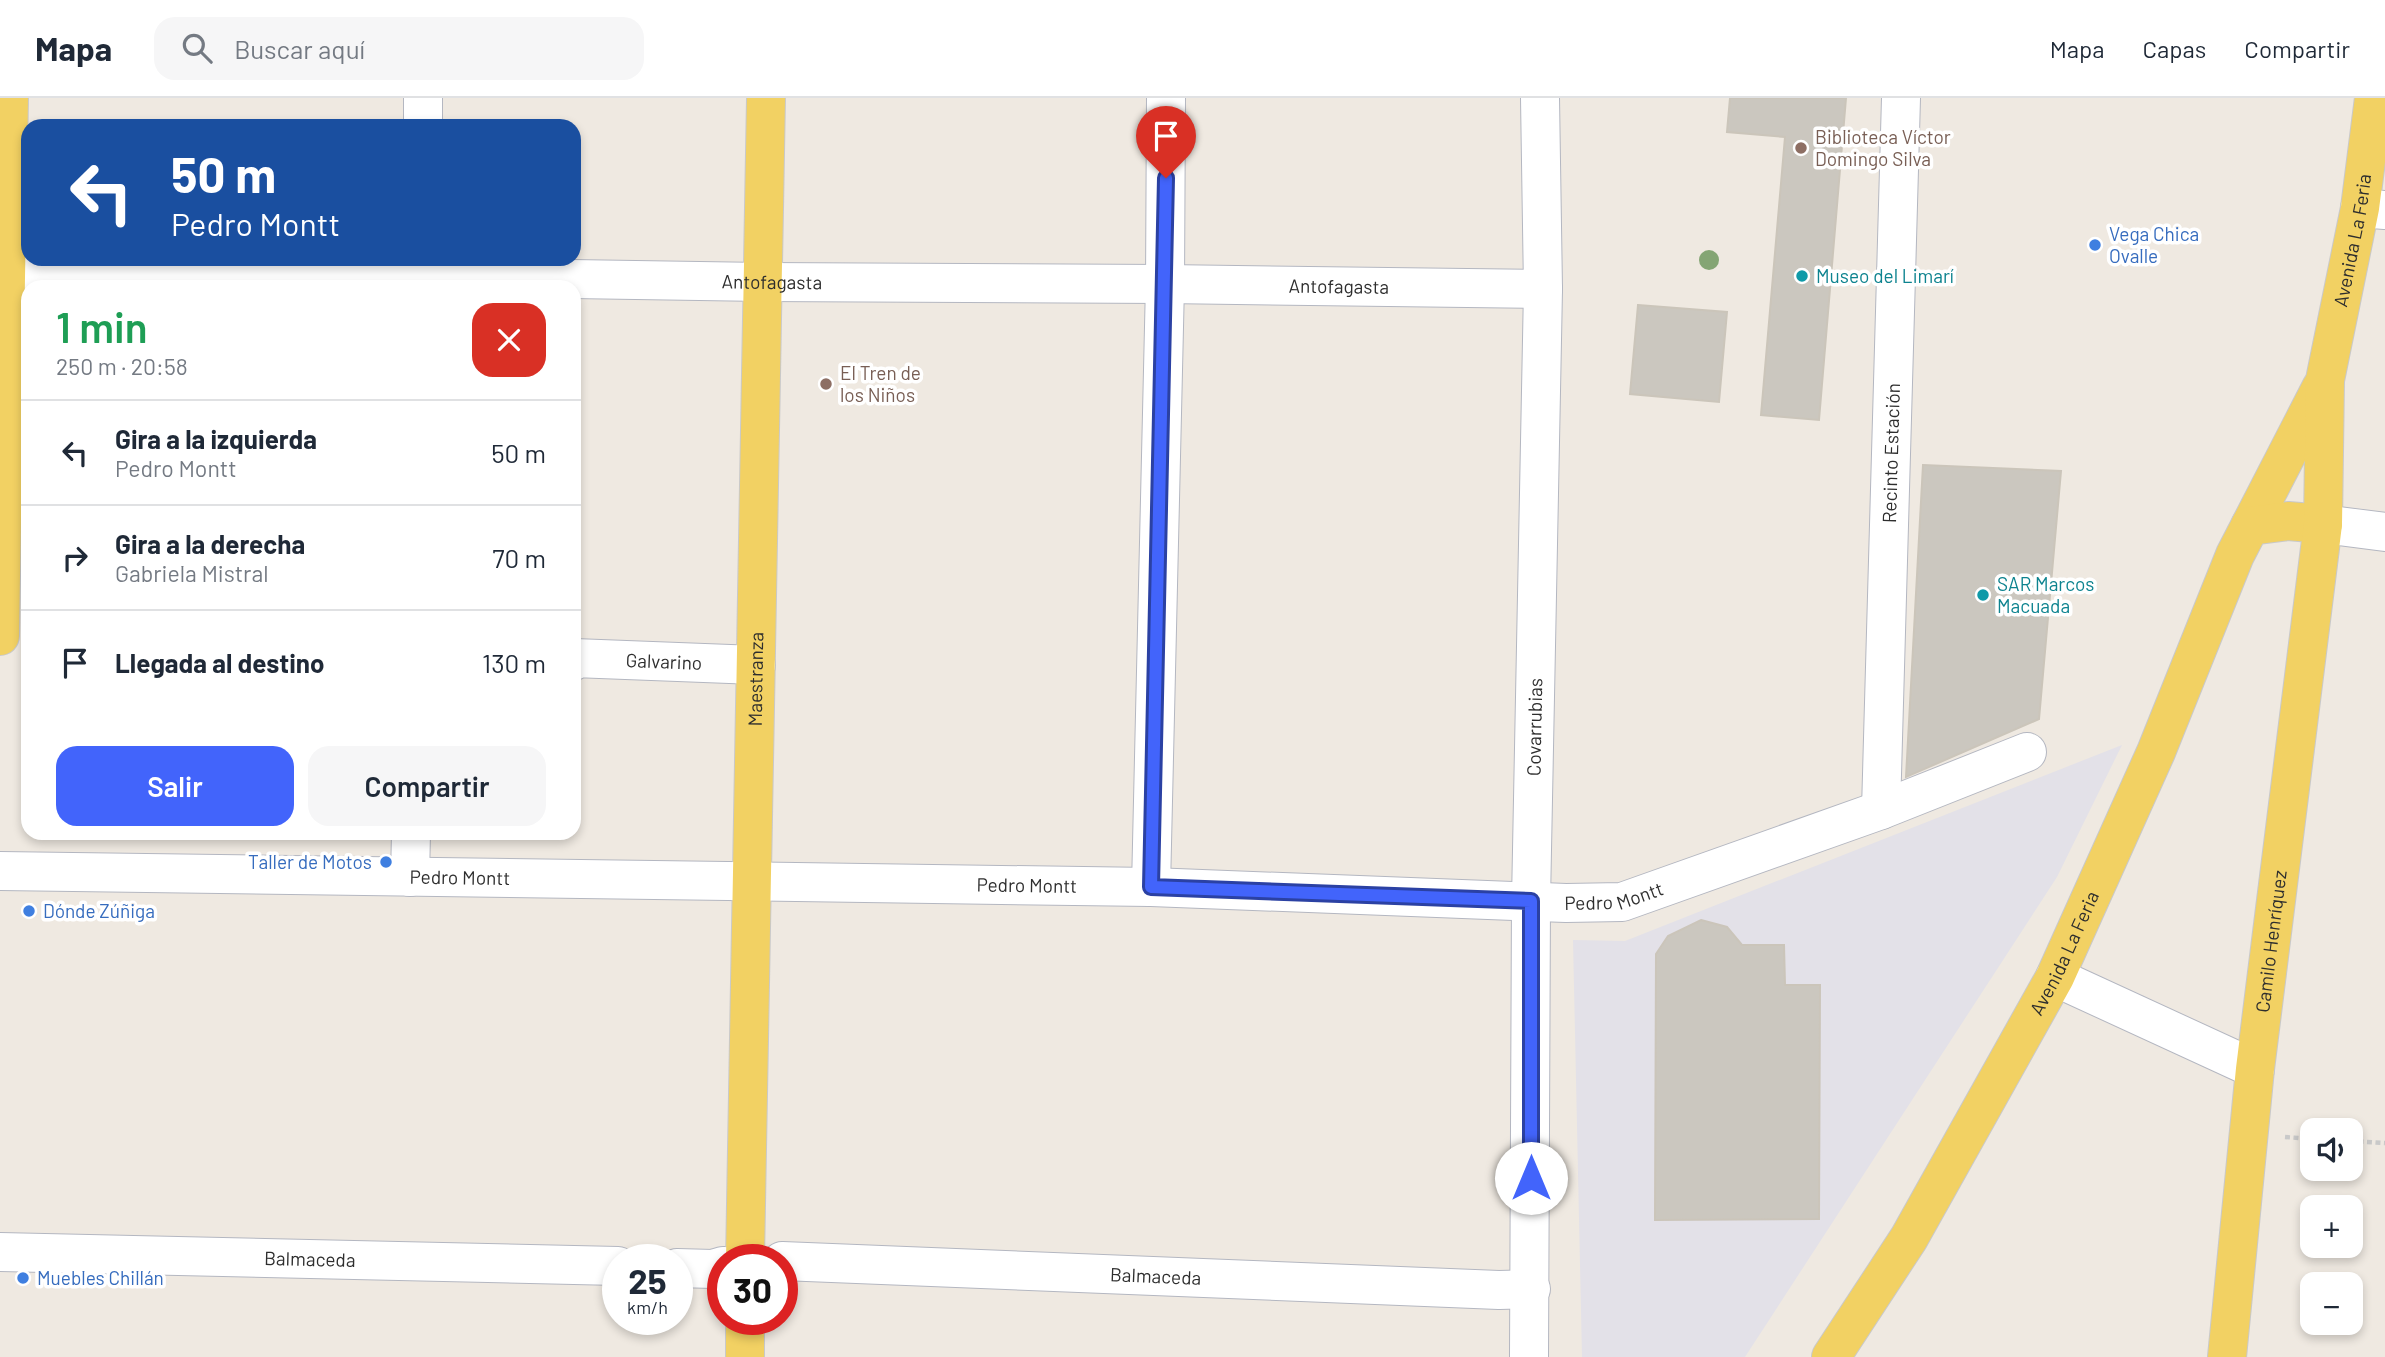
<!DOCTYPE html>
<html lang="es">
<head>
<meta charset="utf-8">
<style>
	:root { --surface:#fff; --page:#f6f6f7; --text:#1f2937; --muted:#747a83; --line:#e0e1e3; --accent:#4264fb }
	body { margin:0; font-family:Barlow,sans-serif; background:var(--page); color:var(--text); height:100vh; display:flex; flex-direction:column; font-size:26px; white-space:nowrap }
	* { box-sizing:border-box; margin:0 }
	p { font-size:23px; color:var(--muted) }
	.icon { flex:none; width:38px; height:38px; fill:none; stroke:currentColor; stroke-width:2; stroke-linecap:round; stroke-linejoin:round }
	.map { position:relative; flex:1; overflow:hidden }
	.panel { position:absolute; left:21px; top:182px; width:560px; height:560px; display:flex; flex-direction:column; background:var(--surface); border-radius:21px; box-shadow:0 4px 10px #0003 }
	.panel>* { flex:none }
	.banner { position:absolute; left:21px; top:21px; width:560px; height:147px; border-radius:21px; box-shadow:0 4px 10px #0003; background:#1a4fa0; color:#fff; overflow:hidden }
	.fabs { position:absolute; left:2300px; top:1020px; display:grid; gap:14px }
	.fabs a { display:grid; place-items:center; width:63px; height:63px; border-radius:14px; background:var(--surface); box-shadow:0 4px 10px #0003; font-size:35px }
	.speed { position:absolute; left:602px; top:1146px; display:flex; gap:14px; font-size:35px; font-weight:700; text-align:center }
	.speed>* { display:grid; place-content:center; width:91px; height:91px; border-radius:50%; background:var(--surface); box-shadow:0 4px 10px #0003; line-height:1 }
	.speed small { font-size:18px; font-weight:400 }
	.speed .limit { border:10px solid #d22; background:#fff; color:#111 }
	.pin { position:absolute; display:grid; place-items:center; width:60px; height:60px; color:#fff; margin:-72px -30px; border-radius:50% 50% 50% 0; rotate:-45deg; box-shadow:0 0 7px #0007 }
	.pin .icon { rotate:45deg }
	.me { position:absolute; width:77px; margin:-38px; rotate:0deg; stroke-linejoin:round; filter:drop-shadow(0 0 5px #0008) }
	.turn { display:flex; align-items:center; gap:24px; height:147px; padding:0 35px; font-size:32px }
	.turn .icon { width:91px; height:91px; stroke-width:2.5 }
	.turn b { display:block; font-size:49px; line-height:60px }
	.round { display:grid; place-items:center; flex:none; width:74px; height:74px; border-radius:21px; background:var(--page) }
	.headline { display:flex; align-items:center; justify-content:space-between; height:119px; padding:0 35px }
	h1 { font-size:42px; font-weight:600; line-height:52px; color:#1e9e55 }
	.action { display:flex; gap:14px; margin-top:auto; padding:14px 35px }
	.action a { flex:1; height:80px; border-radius:21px; background:var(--accent); color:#fff; font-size:28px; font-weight:600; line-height:80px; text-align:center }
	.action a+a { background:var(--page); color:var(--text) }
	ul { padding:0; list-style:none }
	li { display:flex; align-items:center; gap:21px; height:105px; padding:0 35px; border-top:2px solid var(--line) }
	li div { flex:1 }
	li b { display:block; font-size:26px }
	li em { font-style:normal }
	header { display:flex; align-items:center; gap:42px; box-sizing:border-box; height:98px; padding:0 35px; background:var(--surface); border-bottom:2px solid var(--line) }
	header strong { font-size:33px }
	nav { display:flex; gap:38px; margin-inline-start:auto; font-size:24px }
	.search { width:490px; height:63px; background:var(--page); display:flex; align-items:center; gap:18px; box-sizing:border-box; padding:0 24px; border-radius:21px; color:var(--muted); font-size:26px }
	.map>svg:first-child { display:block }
</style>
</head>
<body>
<header>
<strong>Mapa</strong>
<div class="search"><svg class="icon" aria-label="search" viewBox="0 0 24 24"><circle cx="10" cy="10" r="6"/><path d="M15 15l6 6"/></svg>Buscar aquí</div>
<nav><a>Mapa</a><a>Capas</a><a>Compartir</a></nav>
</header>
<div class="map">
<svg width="2385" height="1259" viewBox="0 0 2385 1259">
	<rect width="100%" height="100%" fill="#efe9e1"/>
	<!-- industrial -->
	<polygon fill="#e3e1e8" points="2122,647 2057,779 1745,1259 1582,1259 1573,842 1625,843"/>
	<!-- building -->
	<g fill="#cbc7bf" stroke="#cbc5ba" stroke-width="2">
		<polygon points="1730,0 1846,0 1819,322 1761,317 1785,39 1727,34"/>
		<polygon points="1638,207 1727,214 1719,304 1630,296"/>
		<polygon points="1923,367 2061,373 2039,621 1906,679"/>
		<polygon points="1701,822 1727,829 1742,847 1784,847 1785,887 1820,887 1819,1121 1655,1122 1656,856 1668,838"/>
	</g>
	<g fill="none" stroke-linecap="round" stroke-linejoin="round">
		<!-- minor casing -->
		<g stroke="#b4b7c1" stroke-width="40">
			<g id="minor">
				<polyline points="423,28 423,0"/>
				<polyline points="2360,110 2385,112"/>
				<path id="s1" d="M0 172 763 184 1165 186 1543 191"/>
				<polyline points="2323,426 2385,434"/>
				<path id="s2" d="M574 563V560L756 567"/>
				<path id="s3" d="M1881 712 1901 0"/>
				<path id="s4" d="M0 773 1151 789 1566 805 1622 804 1881 712 2027 654"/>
				<polyline points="410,779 411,735"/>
				<polyline points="1151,789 1165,186 1166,0"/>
				<polyline points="2055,879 2255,971"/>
				<path id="s5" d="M0 1154 618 1168"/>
				<path id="s6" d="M782 1163 1499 1192 1531 1191"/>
				<polyline points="677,1170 713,1171 723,1168"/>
				<path id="s7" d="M1529 1259 1531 803 1543 191 1540 0"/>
			</g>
		</g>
		<!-- major casing -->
		<g stroke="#c9c9c9" stroke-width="40">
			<g id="major">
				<polyline points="2250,428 2321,290"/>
				<polyline points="0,538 9,0"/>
				<path id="s8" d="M745 1162 766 0"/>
				<polyline points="745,1259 745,1222"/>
				<path id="s9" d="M1831 1259 1909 1140 2055 879 2156 654 2235 457 2250 428 2288 423 2323 426"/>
				<path id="s10" d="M2227 1259 2255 971 2323 426 2325 282 2360 110 2374 0"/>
			</g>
		</g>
		<!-- path -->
		<g stroke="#c9c9c9" stroke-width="4.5" stroke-dasharray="5 3.5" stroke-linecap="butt">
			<polyline points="2285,1039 2312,1041"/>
			<polyline points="2350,1043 2385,1045"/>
		</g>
		<!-- minor -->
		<use href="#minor" stroke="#fff" stroke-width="38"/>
		<!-- major -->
		<use href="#major" stroke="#f2d163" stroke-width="38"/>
	</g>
	<!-- trees -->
	<circle fill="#84a574" cx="1709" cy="162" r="10"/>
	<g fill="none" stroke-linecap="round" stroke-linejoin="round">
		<!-- route casing -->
		<g stroke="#2b41a3" stroke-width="18">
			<polyline id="route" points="1166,80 1151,789 1531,803 1531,1080"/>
		</g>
		<!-- route -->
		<use href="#route" stroke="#4264fb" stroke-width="12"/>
	</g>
	<!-- markers -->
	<g fill="#8d6e63" stroke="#fff" stroke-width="2.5">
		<circle cx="1801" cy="50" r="7"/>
		<circle cx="826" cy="286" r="7"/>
	</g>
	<g fill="#3f7fe0" stroke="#fff" stroke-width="2.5">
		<circle cx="2095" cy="147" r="7"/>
		<circle cx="386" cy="764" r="7"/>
		<circle cx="29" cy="813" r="7"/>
		<circle cx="23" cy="1180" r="7"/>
	</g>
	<g fill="#0f9aa8" stroke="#fff" stroke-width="2.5">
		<circle cx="1802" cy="178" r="7"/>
		<circle cx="1983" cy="497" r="7"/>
	</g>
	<g text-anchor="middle" stroke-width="7" stroke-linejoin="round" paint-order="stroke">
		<!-- education labels -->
		<g font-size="19" fill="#785e54" stroke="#fff" text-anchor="start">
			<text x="1815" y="46">Biblioteca Víctor<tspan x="1815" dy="22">Domingo Silva</tspan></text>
			<text x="840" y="282">El Tren de<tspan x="840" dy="22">los Niños</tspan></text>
		</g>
		<!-- shop labels -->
		<g font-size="19" fill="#366cbe" stroke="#fff" text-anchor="start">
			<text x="2109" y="143">Vega Chica<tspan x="2109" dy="22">Ovalle</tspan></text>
			<text x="372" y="771" text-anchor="end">Taller de Motos</text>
			<text x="43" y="820">Dónde Zúñiga</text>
			<text x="37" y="1187">Muebles Chillán</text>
		</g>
		<!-- street labels -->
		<g font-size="19" fill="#2e2e2e" stroke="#fff">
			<text dy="7" stroke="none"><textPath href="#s10" startOffset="1125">Avenida La Feria</textPath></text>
			<text dy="7" stroke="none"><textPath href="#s1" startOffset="772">Antofagasta</textPath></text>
			<text dy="7" stroke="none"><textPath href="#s1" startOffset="1339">Antofagasta</textPath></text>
			<text dy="7" stroke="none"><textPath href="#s3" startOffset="357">Recinto Estación</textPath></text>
			<text dy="7" stroke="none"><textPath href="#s2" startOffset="93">Galvarino</textPath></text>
			<text dy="7" stroke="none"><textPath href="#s8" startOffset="581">Maestranza</textPath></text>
			<text dy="7" stroke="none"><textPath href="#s7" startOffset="630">Covarrubias</textPath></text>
			<text dy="7" stroke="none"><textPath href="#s4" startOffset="460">Pedro Montt</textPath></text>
			<text dy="7" stroke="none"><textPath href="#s4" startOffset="1027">Pedro Montt</textPath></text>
			<text dy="7" stroke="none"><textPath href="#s4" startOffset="1615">Pedro Montt</textPath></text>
			<text dy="7" stroke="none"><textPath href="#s10" startOffset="418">Camilo Henríquez</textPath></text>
			<text dy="7" stroke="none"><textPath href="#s9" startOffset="467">Avenida La Feria</textPath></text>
			<text dy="7" stroke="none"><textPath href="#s5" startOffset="310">Balmaceda</textPath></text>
			<text dy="7" stroke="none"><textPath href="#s6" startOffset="374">Balmaceda</textPath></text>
		</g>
		<!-- culture labels -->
		<g font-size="19" fill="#0d838f" stroke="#fff" text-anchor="start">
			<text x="1816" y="185">Museo del Limarí</text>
			<text x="1997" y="493">SAR Marcos<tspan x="1997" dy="22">Macuada</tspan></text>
		</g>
	</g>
</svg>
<div class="fabs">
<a><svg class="icon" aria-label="sound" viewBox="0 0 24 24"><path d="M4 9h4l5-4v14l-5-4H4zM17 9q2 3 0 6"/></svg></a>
<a>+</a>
<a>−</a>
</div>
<div class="speed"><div>25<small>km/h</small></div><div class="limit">30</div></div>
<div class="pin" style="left:1166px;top:80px;background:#d93025"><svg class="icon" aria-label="arrive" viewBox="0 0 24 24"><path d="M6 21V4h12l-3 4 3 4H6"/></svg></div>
<svg class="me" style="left:1531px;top:1080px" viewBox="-20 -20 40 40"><circle r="19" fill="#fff"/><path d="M0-13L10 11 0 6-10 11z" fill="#4264fb"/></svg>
<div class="banner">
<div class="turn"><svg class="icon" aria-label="left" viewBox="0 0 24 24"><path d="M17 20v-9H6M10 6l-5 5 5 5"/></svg><div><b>50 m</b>Pedro Montt</div></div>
</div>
<section class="panel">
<div class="headline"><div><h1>1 min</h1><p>250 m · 20:58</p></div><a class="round" style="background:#d93025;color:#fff"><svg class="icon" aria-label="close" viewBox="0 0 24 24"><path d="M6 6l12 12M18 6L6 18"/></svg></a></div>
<ul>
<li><svg class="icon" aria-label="left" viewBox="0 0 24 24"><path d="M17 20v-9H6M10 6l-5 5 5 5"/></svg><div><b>Gira a la izquierda</b><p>Pedro Montt</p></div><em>50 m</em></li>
<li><svg class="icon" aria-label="right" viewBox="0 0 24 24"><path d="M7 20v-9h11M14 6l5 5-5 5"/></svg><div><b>Gira a la derecha</b><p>Gabriela Mistral</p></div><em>70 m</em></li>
<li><svg class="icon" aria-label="arrive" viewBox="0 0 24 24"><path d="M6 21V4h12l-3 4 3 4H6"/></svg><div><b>Llegada al destino</b></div><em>130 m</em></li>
</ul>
<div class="action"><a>Salir</a><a>Compartir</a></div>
</section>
</div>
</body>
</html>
